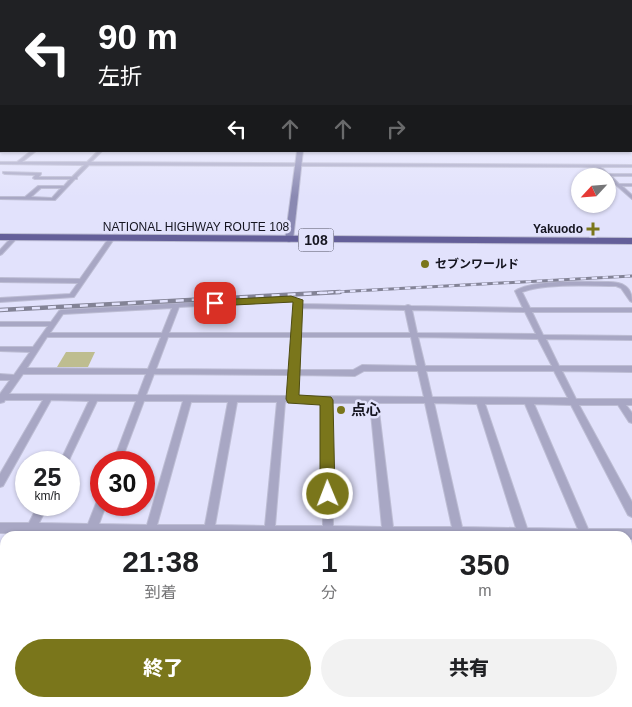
<!DOCTYPE html>
<html lang="ja">
<head>
<meta charset="utf-8">
<style>
	:root { --surface:#fff; --page:#f2f2f2; --text:#202124; --muted:#757577; --accent:#7a761b }
	body { margin:0; font-family:Arial,"Noto Sans JP",sans-serif; background:var(--page); color:var(--text); height:100vh; display:flex; flex-direction:column; font-size:19px; white-space:nowrap }
	* { box-sizing:border-box; margin:0 }
	p { font-size:16px; color:var(--muted) }
	.icon { flex:none; width:28px; height:28px; fill:none; stroke:currentColor; stroke-width:2; stroke-linecap:round; stroke-linejoin:round }
	.map { position:relative; flex:1; overflow:hidden }
	.sheet { position:absolute; left:0px; top:531px; width:632px; height:176px; display:flex; flex-direction:column; background:var(--surface); border-radius:15px 15px 0 0; box-shadow:0 1px 4px #0004 }
	.sheet>* { flex:none }
	.top-card { position:absolute; left:0px; top:0px; width:632px; height:152px; box-shadow:0 1px 4px #0004; background:#202124; color:#fff; overflow:hidden }
	.needle { width:32px; rotate:244deg }
	.buttons { position:absolute; left:571px; top:168px; display:grid; gap:10px }
	.buttons a { display:grid; place-items:center; width:45px; height:45px; border-radius:50%; background:var(--surface); box-shadow:0 1px 4px #0004; font-size:25px }
	.speed { position:absolute; left:15px; top:451px; display:flex; gap:10px; font-size:25px; font-weight:700; text-align:center }
	.speed>* { display:grid; place-content:center; width:65px; height:65px; border-radius:50%; background:var(--surface); box-shadow:0 1px 4px #0004; line-height:1 }
	.speed small { font-size:12px; font-weight:400 }
	.speed .limit { border:8px solid #d22; background:#fff; color:#111 }
	.pin { position:absolute; display:grid; place-items:center; width:42px; height:42px; color:#fff; margin:-21px; border-radius:10px; box-shadow:0 2px 8px #0006 }
	.me { position:absolute; width:55px; margin:-28px; rotate:359deg; stroke-linejoin:round; filter:drop-shadow(0 0 4px #0008) }
	.turn { display:flex; align-items:center; gap:18px; height:105px; padding:0 15px; font-size:22px }
	.turn .icon { width:65px; height:65px; stroke-width:2.5 }
	.turn b { display:block; font-size:35px; line-height:42px }
	.lanes { display:flex; align-items:center; height:48px; padding:0 15px; background:#0003; justify-content:center; gap:25px; direction:ltr }
	.lanes .off { opacity:.35 }
	.eta { display:flex; justify-content:space-evenly; align-items:center; height:85px; text-align:center }
	.eta b { font-size:30px; font-weight:800; line-height:35px }
	.primary-button { display:flex; gap:10px; margin-top:auto; padding:10px 15px }
	.primary-button a { flex:1; height:58px; border-radius:30px; background:var(--accent); color:#fff; font-size:20px; font-weight:800; line-height:58px; text-align:center }
	.primary-button a+a { background:var(--page); color:var(--text) }
	.map>svg:first-child { display:block }
</style>
</head>
<body>
<div class="map">
<svg width="632" height="707" viewBox="0 0 632 707">
	<rect width="100%" height="100%" fill="#e2e2fc"/>
	<!-- green -->
	<polygon fill="#bebd90" points="66,352 95,352 88,367 57,367"/>
	<g fill="none" stroke-linecap="round" stroke-linejoin="round">
		<!-- street casing -->
		<g stroke="#bdbdd4" stroke-width="2">
			<g id="street">
				<rect x="0" y="115" width="1" height="3"/>
				<rect x="0" y="127" width="1" height="2"/>
				<rect x="631" y="138" width="1" height="3"/>
				<polygon points="0,150 1,151 3,151 0,152"/>
				<path d="M31 151H36L22 162H87L98 151H102L91 162 632 165V167H601L608 174H632V176H611L619 184H632V186H622L632 195V199L608 178V176H606L596 167 89 165 77 177V179H75L55 200 0 199V197H25L38 186H64L70 179H35L33 178 35 175 5 174 3 173V172L41 173V174L39 177H72L84 165 0 164V162H17ZM41 188H61L52 198 31 197Z"/>
				<polygon points="15,235 17,236 17,238 2,254 0,255 0,250 13,236"/>
				<polygon points="111,237 114,239 74,297 0,302 0,298 70,294 78,283 0,282 0,278 80,279 109,238"/>
				<path d="M608 282C622 282 632 286 632 302L630 301 621 288 616 286C589 286 546 283 522 292L530 308H632V312H532L543 335 632 336V340L546 339 559 366H632V372L562 371 576 399H632V405H626L632 413V423L629 422 618 405H579L632 502V517L628 515 571 405 534 404 588 529H632V539H628V536H264L214 535 213 536H203V535L155 534 154 536H144V534H95L94 536H84L85 534 35 533 33 536H23L24 533H0V523H29L38 505H48L39 523 88 524 97 501 101 500V505H106L99 524 147 525 183 401H144L121 462H113L136 401H97L68 462H60L89 401 51 400 3 486 0 487V474L43 400H5L4 402 0 403V394L10 380H0V374L14 375 30 352 0 351V347H33L48 326H0V322H51L59 311 61 310 291 297 300 300 301 304 405 306 408 305 411 306 523 308 515 291C532 279 586 282 608 282ZM291 301 295 302 293 333H169L179 307ZM172 308 162 333H50L63 314ZM301 308 405 310 410 333H300ZM412 310 525 312 536 334 417 333ZM47 337H161L148 369 27 368ZM168 337H293L291 370 156 369ZM300 337H411L417 366 362 365 353 370H298ZM418 337 538 339 552 366H425ZM364 371H418L424 397 297 396 298 375 355 376ZM426 371H554L568 398 432 397ZM23 374H146L138 395 9 394ZM154 374 290 375 289 396 146 395ZM191 402H228L205 525H157ZM237 402H277L265 526 215 525ZM285 402 322 403 323 526H275ZM330 403H370L382 527 333 526ZM378 403H425L452 527H393ZM434 403 477 404 516 528 462 527ZM485 404H525L578 529 527 528Z"/>
				<polygon points="5,579 5,598 4,600 0,602 0,583 1,581"/>
				<polygon points="628,626 632,627 632,649 628,647"/>
				<polygon points="18,702 32,702 31,707 17,707"/>
				<polygon points="95,702 109,702 107,707 93,707"/>
				<polygon points="170,702 184,702 183,707 169,707"/>
				<rect x="246" y="702" width="14" height="5"/>
				<rect x="323" y="702" width="14" height="5"/>
				<rect x="403" y="702" width="14" height="5"/>
				<polygon points="489,702 503,702 504,707 490,707"/>
				<polygon points="571,702 585,702 586,707 572,707"/>
			</g>
		</g>
		<!-- secondary casing -->
		<g stroke="#bdbdd4" stroke-width="2">
			<g id="secondary">
				<rect x="0" y="109" width="1" height="2"/>
				<polygon points="297,151 303,151 293,240 289,242 285,240"/>
			</g>
		</g>
		<!-- highway casing -->
		<g stroke="#bdbdd4" stroke-width="2">
			<g id="highway">
				<rect x="0" y="98" width="1" height="4"/>
				<polygon points="0,234 632,238 632,244 0,240"/>
			</g>
		</g>
		<!-- street -->
		<use href="#street" fill="#a8a7c4" fill-rule="evenodd"/>
		<!-- secondary -->
		<use href="#secondary" fill="#8a89b2" fill-rule="evenodd"/>
		<!-- highway -->
		<use href="#highway" fill="#645f99" fill-rule="evenodd"/>
		<!-- rail-far1 casing -->
		<g stroke="#838396" stroke-width="3">
			<polyline id="rail-far1" points="317,293 632,276"/>
		</g>
		<!-- rail casing -->
		<g stroke="#838396" stroke-width="4.5">
			<polyline id="rail" points="0,310 340,292"/>
		</g>
		<!-- rail-far1 -->
		<use href="#rail-far1" stroke="#e2e2fc" stroke-width="2" stroke-dasharray="5.5" stroke-linecap="butt"/>
		<!-- rail -->
		<use href="#rail" stroke="#e2e2fc" stroke-width="2.5" stroke-dasharray="8" stroke-linecap="butt"/>
	</g>
	<!-- sky -->
	<linearGradient id="sky" x2="0" y2="1"><stop stop-color="#a0c0c3"/><stop offset="0.5" stop-color="#f2f2fe"/><stop offset="1" stop-color="#f2f2fe" stop-opacity="0"/></linearGradient>
	<rect width="632" height="197" fill="url(#sky)"/>
	<!-- route -->
	<polygon fill="#7a761b" stroke="#4f4d12" points="291,296 303,300 299,395 331,397 333,400 335,494 333,499 328,501 322,499 320,494 320,405 288,403 286,399 293,302 215,306 210,303 215,300"/>
	<!-- markers -->
	<g fill="#7a761b" stroke="#e2e2fc" stroke-width="2">
		<path d="M590.5 221.5h5v5h5v5h-5v5h-5v-5h-5v-5h5z"/>
		<circle cx="425" cy="264" r="5"/>
		<circle cx="341" cy="410" r="5"/>
	</g>
	<g text-anchor="middle" stroke-width="5" stroke-linejoin="round" paint-order="stroke">
		<!-- far-street labels -->
		<g font-size="12" fill="#151520" stroke="#e2e2fc">
			<text x="196" y="231">NATIONAL HIGHWAY ROUTE 108</text>
		</g>
		<!-- far-poi labels -->
		<g font-size="12" font-weight="bold" fill="#151520" stroke="#e2e2fc" text-anchor="end">
			<text x="583" y="233">Yakuodo</text>
			<text x="435" y="268" text-anchor="start">セブンワールド</text>
		</g>
		<!-- shield labels -->
		<rect fill="#e2e2fc" stroke="#525262" stroke-width="1" x="298.5" y="228.5" width="35" height="23" rx="4"/>
		<g font-size="14" font-weight="bold" fill="#151520">
			<text x="316" y="245">108</text>
		</g>
		<!-- poi labels -->
		<g font-size="15" font-weight="bold" fill="#151520" stroke="#e2e2fc" text-anchor="start">
			<text x="351" y="415">点心</text>
		</g>
	</g>
</svg>
<div class="buttons">
<a><svg class="needle" viewBox="-14 -14 28 28"><path d="M0-13l5 13h-10z" fill="#e53935"/><path d="M0 13l5-13h-10z" fill="#757577"/></svg></a>
</div>
<div class="speed"><div>25<small>km/h</small></div><div class="limit">30</div></div>
<div class="pin" style="left:215px;top:303px;background:#d93025"><svg class="icon" aria-label="arrive" viewBox="0 0 24 24"><path d="M6 21V4h12l-3 4 3 4H6"/></svg></div>
<svg class="me" style="left:328px;top:494px" viewBox="-20 -20 40 40"><circle r="17" fill="#7a761b" stroke="#fff" stroke-width="3"/><path d="M0-11L8 9 0 5-8 9z" fill="#fff"/></svg>
<div class="top-card">
<div class="turn"><svg class="icon" aria-label="left" viewBox="0 0 24 24"><path d="M17 20v-9H6M10 6l-5 5 5 5"/></svg><div><b>90 m</b>左折</div></div>
<div class="lanes"><svg class="icon" aria-label="left" viewBox="0 0 24 24"><path d="M17 20v-9H6M10 6l-5 5 5 5"/></svg><svg class="icon off" aria-label="ahead" viewBox="0 0 24 24"><path d="M12 20V5M6 11l6-6 6 6"/></svg><svg class="icon off" aria-label="ahead" viewBox="0 0 24 24"><path d="M12 20V5M6 11l6-6 6 6"/></svg><svg class="icon off" aria-label="right" viewBox="0 0 24 24"><path d="M7 20v-9h11M14 6l5 5-5 5"/></svg></div>
</div>
<section class="sheet">
<div class="eta">
<div><b>21:38</b><p>到着</p></div>
<div><b>1</b><p>分</p></div>
<div><b>350</b><p>m</p></div>
</div>
<div class="primary-button"><a>終了</a><a>共有</a></div>
</section>
</div>
</body>
</html>
